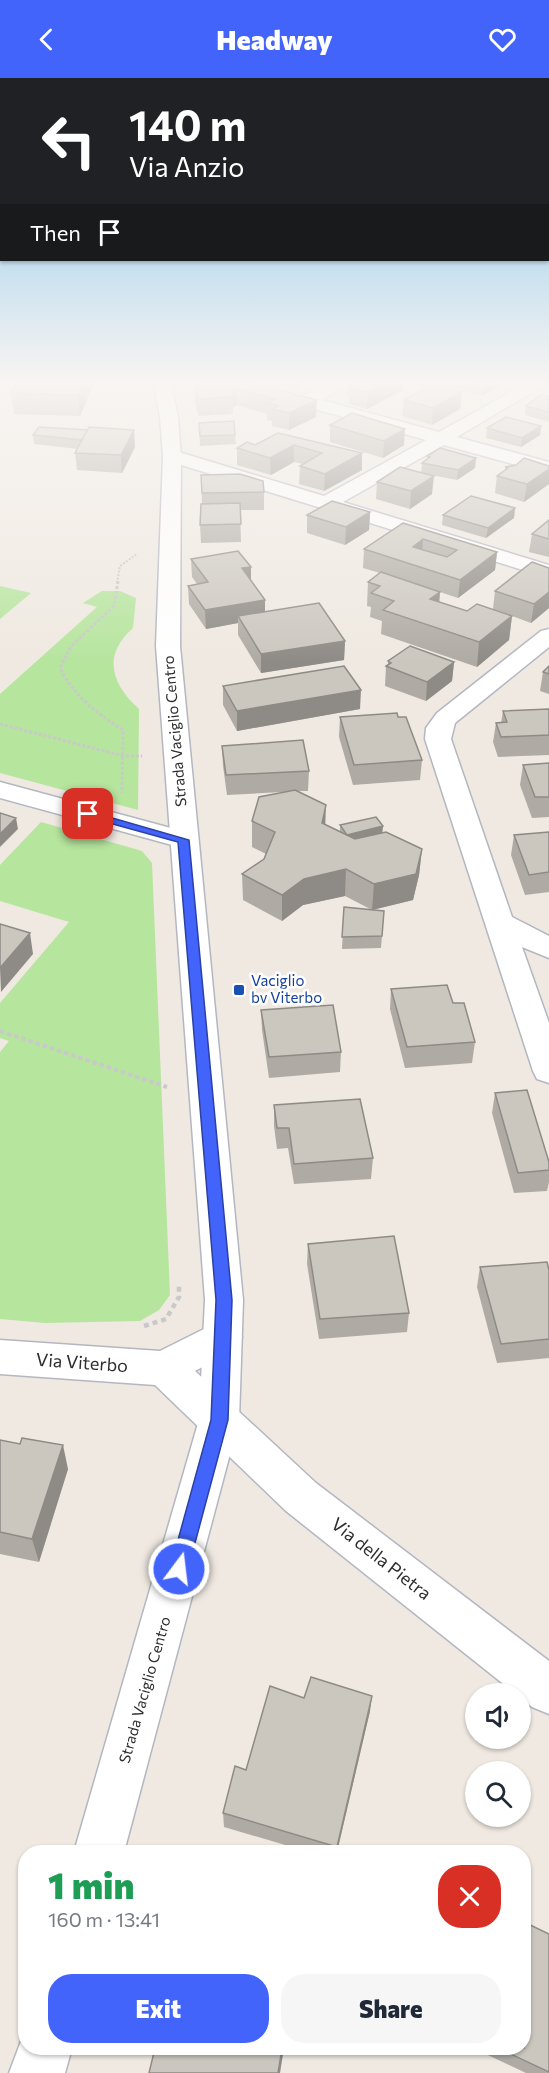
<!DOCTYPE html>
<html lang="en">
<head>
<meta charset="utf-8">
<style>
	:root { --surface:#fff; --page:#f6f6f7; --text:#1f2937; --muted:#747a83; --accent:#4264fb }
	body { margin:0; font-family:Commissioner,sans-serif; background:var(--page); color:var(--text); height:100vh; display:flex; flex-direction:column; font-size:22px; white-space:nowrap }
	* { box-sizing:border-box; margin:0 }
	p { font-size:20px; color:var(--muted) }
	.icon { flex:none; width:33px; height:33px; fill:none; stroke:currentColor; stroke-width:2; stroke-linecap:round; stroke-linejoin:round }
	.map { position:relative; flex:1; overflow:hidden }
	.side { position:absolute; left:18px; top:1767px; width:513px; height:210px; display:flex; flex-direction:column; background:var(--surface); border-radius:24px; box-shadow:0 2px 4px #0004 }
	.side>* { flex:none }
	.hud { position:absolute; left:0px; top:0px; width:549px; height:183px; box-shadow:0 2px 4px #0004; background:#202124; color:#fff; overflow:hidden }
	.buttons { position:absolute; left:465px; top:1605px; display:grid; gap:12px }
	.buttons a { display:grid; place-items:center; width:66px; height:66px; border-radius:50%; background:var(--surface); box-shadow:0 2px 4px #0004; font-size:30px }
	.pin { position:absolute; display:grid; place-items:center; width:51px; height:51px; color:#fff; margin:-26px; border-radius:12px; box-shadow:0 3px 9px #0006 }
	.me { position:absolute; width:66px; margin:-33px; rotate:15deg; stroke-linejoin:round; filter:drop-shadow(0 0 4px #0008) }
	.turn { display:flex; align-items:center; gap:21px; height:126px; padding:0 30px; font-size:27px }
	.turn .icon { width:78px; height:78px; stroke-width:2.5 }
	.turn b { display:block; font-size:42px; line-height:51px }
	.then { display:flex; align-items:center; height:57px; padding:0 30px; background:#0003; gap:12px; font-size:22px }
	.round { display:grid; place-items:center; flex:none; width:63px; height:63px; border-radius:24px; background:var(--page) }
	.head { display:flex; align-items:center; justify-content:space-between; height:102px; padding:0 30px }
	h1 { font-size:36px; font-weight:800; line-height:45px; color:#1e9e55 }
	.primary-button { display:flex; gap:12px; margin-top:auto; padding:12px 30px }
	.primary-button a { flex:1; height:69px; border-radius:24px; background:var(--accent); color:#fff; font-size:24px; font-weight:800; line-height:69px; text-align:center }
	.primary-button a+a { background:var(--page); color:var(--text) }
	header { display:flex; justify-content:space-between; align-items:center; height:78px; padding:0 30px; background:var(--accent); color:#fff; font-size:27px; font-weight:800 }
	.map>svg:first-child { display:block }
</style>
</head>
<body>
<header><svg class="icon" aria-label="back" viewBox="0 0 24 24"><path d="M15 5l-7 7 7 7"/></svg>Headway<svg class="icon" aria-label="heart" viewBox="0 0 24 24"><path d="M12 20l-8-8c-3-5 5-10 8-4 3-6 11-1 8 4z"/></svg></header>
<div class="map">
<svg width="549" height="1995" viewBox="0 0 549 1995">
	<rect width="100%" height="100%" fill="#efe9e1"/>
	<!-- green -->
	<g fill="#b6e59e">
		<polygon points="0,508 31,515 0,541"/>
		<path d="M102 513H120L136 520 133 550C102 577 111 606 139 631L138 732 0 695V616L97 529 83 525Z"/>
		<polygon points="41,744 142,773 152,785 170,1217 159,1232 140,1243 45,1245 0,1241 0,974 9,963 0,960 0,925 69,844 0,823 0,787"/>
	</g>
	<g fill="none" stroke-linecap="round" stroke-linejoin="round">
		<!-- minor casing -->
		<g stroke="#b4b7c1" stroke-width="3">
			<g id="minor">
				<polygon points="233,305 261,305 305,317 329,305 351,305 322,322 439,354 527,305 548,305 457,359 549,384 549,396 444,367 343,424 549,487 549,500 165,382 163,378 165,374 172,372 324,418 426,362 235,309"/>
				<polygon points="549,551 549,569 455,645 451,661 512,839 549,858 549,880 522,869 549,945 549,1005 537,1001 533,993 425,661 426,650 437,635 541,553"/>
				<polygon points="0,704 193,756 197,762 193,768 183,770 0,720"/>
				<polygon points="222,1242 236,1247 242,1259 236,1271 195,1293 316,1405 549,1583 549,1636 532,1629 520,1619 520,1616 516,1616 286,1433 155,1307 0,1296 0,1262 160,1273"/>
			</g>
		</g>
		<!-- tertiary casing -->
		<g stroke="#b4b7c1" stroke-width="3">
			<g id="tertiary">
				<polygon points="154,305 171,305 178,340 181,378 180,568 243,1222 239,1342 124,1774 74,1774 199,1342 205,1222 156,568 163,378 160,340"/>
				<polygon points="26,1950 26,1970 72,1970 65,1995 9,1995"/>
			</g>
		</g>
		<!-- path-far3 -->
		<polyline stroke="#c9c9c9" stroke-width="2" stroke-dasharray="2 1.5" stroke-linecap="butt" points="117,505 120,488 137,476"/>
		<!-- path-far2 -->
		<g stroke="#c9c9c9" stroke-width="3" stroke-dasharray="3 2" stroke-linecap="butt">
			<path d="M118 503 114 528 71 568 60 590C75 619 96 635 123 652L122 715"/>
			<polyline points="0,646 124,678 142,678"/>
		</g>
		<!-- path-far1 -->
		<polyline stroke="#c9c9c9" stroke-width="4" stroke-dasharray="4.5 3" stroke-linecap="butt" points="0,953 167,1009"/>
		<!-- path -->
		<polyline stroke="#c9c9c9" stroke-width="4.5" stroke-dasharray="5 4" stroke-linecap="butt" points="144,1248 166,1241 179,1219 179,1206"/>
		<!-- minor -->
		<use href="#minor" fill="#fff" fill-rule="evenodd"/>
		<!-- tertiary -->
		<use href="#tertiary" fill="#fff" fill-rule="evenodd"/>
	</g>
	<!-- wall -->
	<g fill="#afaba4">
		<polygon points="94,305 80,338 14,336 11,315"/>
		<polygon points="254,305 316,339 289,352 272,348 272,343 267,342 267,336 237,327 233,329 233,336 199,338 195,326 195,309"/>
		<polygon points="278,305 305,305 296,310"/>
		<polygon points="348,305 403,305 403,312 367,331 349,326 349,319 347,318"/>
		<polygon points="454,305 500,305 500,308 482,318 454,310"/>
		<polygon points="549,318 549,344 525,337 526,328"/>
		<polygon points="404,322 460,331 432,347 402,338"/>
		<polygon points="199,345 235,357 236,366 200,368"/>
		<polygon points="330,347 404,367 383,380 330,364"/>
		<polygon points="541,348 540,357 521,369 486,360 487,350"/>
		<polygon points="39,349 135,369 122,395 77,392 75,375 78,371 34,366 33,357"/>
		<polygon points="278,355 362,392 324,413 299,406 300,388 303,386 294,384 271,397 237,387 237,370 255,367"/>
		<polygon points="427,378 476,380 475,390 457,402 421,395 432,416 410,431 376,421 377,404 421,395 422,385 427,382"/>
		<polygon points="505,389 549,406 524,424 495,415 497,398 505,392"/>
		<polygon points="201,397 264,414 264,432 240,432 241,464 201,465 200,447 202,426"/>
		<polygon points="515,430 514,440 486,460 442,447 443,437"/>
		<polygon points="370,434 369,452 345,467 307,455 307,437"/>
		<polygon points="549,442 549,479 529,474 532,456"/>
		<polygon points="403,445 497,474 495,492 458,520 440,514 439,524 467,533 493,531 495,513 549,490 549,530 531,545 512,538 509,562 477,589 381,556 382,543 370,539 371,529 367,528 368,504 380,495 363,490 364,471"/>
		<polygon points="191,481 251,489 251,503 265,522 265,534 345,563 344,582 261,595 238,557 238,545 206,551 189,526 188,508 197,506 192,499"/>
		<polygon points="388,583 454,584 452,603 426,623 385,608 386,588 388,587"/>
		<polygon points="549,588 549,616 540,613 543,594"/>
		<polygon points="223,608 360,631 237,653 223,627"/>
		<polygon points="549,631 549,677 498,679 493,664 496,645 501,645 503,633"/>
		<polygon points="340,639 398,639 422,682 420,702 353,707 339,659"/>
		<polygon points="222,668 309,693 308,713 298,713 325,746 340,753 340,747 382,755 422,771 419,797 413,822 372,832 345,818 303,827 282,843 243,822 242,796 264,781 266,776 252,769 252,743 282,714 227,717 223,688"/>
		<polygon points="549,685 549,739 532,740 520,707 523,687"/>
		<polygon points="549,754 549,814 525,817 511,777 514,757"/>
		<polygon points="344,829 384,833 381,870 342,871"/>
		<polygon points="391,911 453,925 475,964 472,985 405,990 390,931"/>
		<polygon points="261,932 341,974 340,994 269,1000 262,952"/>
		<polygon points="495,1015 549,1084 549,1104 547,1113 514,1115 492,1035"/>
		<polygon points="274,1027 373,1080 371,1101 294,1106 288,1070 277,1071 274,1048"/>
		<polygon points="308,1166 409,1235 407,1254 319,1261 307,1186"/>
		<polygon points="480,1189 549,1192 549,1280 497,1285 477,1209"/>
		<polygon points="0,1362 68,1391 39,1484 0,1476"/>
		<polygon points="304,1620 370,1633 337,1774 309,1774 224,1749 223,1735 246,1692"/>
		<polygon points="549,1856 549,1995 526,1995 473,1970 524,1970"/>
	</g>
	<!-- shaded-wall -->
	<g fill="#8e8b86">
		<polygon points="83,305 94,305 80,338 78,317"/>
		<polygon points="296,305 305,305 296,310"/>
		<polygon points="386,305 403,305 403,312 367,331 368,314"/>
		<polygon points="489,305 500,305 500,308 482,318 483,309"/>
		<polygon points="236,311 237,327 233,329 233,319 232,313"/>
		<polygon points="462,314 460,331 432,347 433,330"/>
		<polygon points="317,322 316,339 289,352 289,335"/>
		<polygon points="541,348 540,357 521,369 522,360"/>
		<polygon points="405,351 404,367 383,380 384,363"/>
		<polygon points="134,352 135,369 122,395 121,377"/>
		<polygon points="294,367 294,384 271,397 270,380"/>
		<polygon points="362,375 362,392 324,413 325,396"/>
		<polygon points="476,380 475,390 457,402 458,392"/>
		<polygon points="549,391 549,406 524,424 527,406"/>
		<polygon points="434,398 432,416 410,431 411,413"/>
		<polygon points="515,430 514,440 486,460 488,450"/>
		<polygon points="370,434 369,452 345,467 346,449"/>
		<polygon points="423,461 422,479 413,469"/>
		<polygon points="497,474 495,492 458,520 460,502"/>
		<polygon points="251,489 251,507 242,490"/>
		<polygon points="440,514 438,538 430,521"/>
		<polygon points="549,514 549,530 531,545 534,526"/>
		<polygon points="265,522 265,540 238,538 238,545 206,551 205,532"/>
		<polygon points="512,538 509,562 477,589 479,564"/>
		<polygon points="345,563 344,582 261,595 261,576"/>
		<polygon points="454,584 452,603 426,623 427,604"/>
		<polygon points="361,612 360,631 237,653 237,633"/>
		<polygon points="326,727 325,753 322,745"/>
		<polygon points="16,740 18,751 0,769 0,756"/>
		<polygon points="383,748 382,759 346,768 347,757"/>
		<polygon points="422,771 419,797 413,822 372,832 374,806"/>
		<polygon points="346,791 345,818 303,827 282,843 282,817 304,801"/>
		<polygon points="30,855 33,876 1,914 0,890"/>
		<polygon points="63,1367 68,1391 39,1484 32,1461"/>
		<polygon points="372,1618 370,1633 337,1774 336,1774"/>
		<polygon points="282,1970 284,1970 280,1995 278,1995"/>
	</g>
	<!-- building -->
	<g fill="#cbc7bf" stroke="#8e8b86" stroke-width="1.5" fill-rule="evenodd">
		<polygon points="16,305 83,305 78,317 11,315"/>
		<polygon points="203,305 254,305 317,322 289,335 272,331 278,328 267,325 274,321 236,311 232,313 233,319 198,321 195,309"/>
		<polygon points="358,305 386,305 368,314 349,310"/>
		<polygon points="470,305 489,305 483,309"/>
		<polygon points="432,306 462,314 433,330 404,322"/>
		<polygon points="542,316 549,318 549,334 526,328"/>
		<polygon points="352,335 405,351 384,363 330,347"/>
		<polygon points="506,339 541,348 522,360 487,350"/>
		<polygon points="234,343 235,357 200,358 199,345"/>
		<polygon points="39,349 88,352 82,362 33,357"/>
		<polygon points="89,349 134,352 121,377 75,375"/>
		<polygon points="278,355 362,375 325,396 300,388 322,375 294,367 270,380 237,370 247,364 255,367"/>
		<polygon points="440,370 476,380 458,392 422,385 430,379 427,378"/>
		<polygon points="524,380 549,388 549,391 527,406 497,398 508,390 505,389 516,387"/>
		<polygon points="400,389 434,398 411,413 377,404"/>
		<polygon points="240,396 263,403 264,414 202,415 201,397"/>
		<polygon points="471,418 515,430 488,450 443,437"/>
		<polygon points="332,423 370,434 346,449 307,437"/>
		<polygon points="240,425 241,446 200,447 201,426"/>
		<polygon points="549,442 549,461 532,456"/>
		<path d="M403 445 497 474 460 502 364 471ZM423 461 457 472 447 479 413 469Z"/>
		<polygon points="238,473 251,489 242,490 265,522 205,532 188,508 208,504 191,481"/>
		<polygon points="532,484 549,490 549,514 534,526 495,513"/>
		<polygon points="381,494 440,514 430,521 467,533 477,526 512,538 479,564 383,532 394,523 371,515 380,508 368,504"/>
		<polygon points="319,525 345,563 261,576 238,538"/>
		<polygon points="410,568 454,584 427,604 386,588 391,585 388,583"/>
		<polygon points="344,588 361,612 237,633 223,608"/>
		<polygon points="549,588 549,596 543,594"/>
		<polygon points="549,631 549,657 501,659 496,645 507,644 503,633"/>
		<polygon points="397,635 398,639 406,639 422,682 354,687 340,639"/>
		<polygon points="303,662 309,693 226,697 222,668"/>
		<polygon points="549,685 549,719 535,719 523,687"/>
		<polygon points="295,712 326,727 322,745 355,761 386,754 422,771 416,796 374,806 346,791 304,801 282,817 242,796 264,781 275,754 252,743 259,719"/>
		<polygon points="0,735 16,740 0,756"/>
		<polygon points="376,739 383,748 347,757 340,747"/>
		<polygon points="549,754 549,794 529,797 514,757"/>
		<polygon points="344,829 384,833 382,858 342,859"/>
		<polygon points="0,846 30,855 0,890"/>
		<polygon points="447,907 453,925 464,925 475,964 407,969 391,911"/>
		<polygon points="333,927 341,974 269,979 261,932"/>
		<polygon points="527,1012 549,1084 549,1092 518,1095 495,1015"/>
		<polygon points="360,1021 373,1080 294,1086 289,1050 277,1050 274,1027"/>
		<polygon points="394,1158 409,1235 320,1241 308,1166"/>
		<polygon points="547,1184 549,1192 549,1261 501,1266 480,1189"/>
		<polygon points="22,1360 63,1367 32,1461 0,1454 0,1362 20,1366"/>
		<polygon points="311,1599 372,1618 337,1769 223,1735 235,1688 246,1692 270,1608 304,1620"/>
		<polygon points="524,1844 549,1856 549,1994 498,1970 524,1970"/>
		<polygon points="155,1970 282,1970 278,1995 149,1995"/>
	</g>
	<!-- sky -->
	<linearGradient id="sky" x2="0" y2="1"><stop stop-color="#7abfeb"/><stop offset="0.52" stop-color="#f8f5f2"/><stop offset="1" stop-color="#f8f5f2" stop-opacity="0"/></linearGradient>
	<rect width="549" height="585" fill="url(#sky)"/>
	<!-- route -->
	<polygon fill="#4264fb" stroke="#2b41a3" stroke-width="1.5" points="88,733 189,762 232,1222 228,1342 188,1491 186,1497 179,1500 173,1497 170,1491 211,1342 216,1222 178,764 84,738 82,736"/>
	<!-- markers -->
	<rect fill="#1a4fb4" stroke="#fff" stroke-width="2" x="233" y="906" width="12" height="12" rx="3"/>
	<g text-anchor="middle" stroke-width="5" stroke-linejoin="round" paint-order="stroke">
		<!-- street labels -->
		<g font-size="15" fill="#2e2e2e" stroke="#fff">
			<text transform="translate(175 653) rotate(-95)" y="5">Strada Vaciglio Centro</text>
			<text transform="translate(145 1612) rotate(-74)" y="5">Strada Vaciglio Centro</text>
		</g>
		<!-- transit labels -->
		<g font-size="15" fill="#164399" stroke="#fff" text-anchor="start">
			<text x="251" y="908">Vaciglio<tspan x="251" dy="17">bv Viterbo</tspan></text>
		</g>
		<!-- near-street labels -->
		<g font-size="18" fill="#2e2e2e" stroke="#fff">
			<text transform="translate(82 1285) rotate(4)" y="6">Via Viterbo</text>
			<text transform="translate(381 1481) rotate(38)" y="6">Via della Pietra</text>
		</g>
	</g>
</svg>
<div class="buttons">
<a><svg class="icon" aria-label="sound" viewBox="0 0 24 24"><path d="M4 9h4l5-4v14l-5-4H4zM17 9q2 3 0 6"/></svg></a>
<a><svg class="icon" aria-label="search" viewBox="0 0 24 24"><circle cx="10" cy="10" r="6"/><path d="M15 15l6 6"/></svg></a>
</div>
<div class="pin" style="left:88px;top:736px;background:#d93025"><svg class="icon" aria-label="arrive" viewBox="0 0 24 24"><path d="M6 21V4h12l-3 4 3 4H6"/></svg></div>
<svg class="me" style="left:179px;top:1491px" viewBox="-20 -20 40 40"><circle r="17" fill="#4264fb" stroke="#fff" stroke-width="3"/><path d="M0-11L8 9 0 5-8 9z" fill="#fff"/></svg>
<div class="hud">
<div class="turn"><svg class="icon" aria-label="left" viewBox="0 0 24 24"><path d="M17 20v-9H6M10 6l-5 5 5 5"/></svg><div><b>140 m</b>Via Anzio</div></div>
<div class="then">Then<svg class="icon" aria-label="arrive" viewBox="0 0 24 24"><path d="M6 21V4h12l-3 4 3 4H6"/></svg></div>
</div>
<section class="side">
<div class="head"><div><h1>1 min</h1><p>160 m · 13:41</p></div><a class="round" style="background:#d93025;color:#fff"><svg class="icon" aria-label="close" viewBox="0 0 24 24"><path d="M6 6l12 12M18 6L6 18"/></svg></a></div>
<div class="primary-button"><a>Exit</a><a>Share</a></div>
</section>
</div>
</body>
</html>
